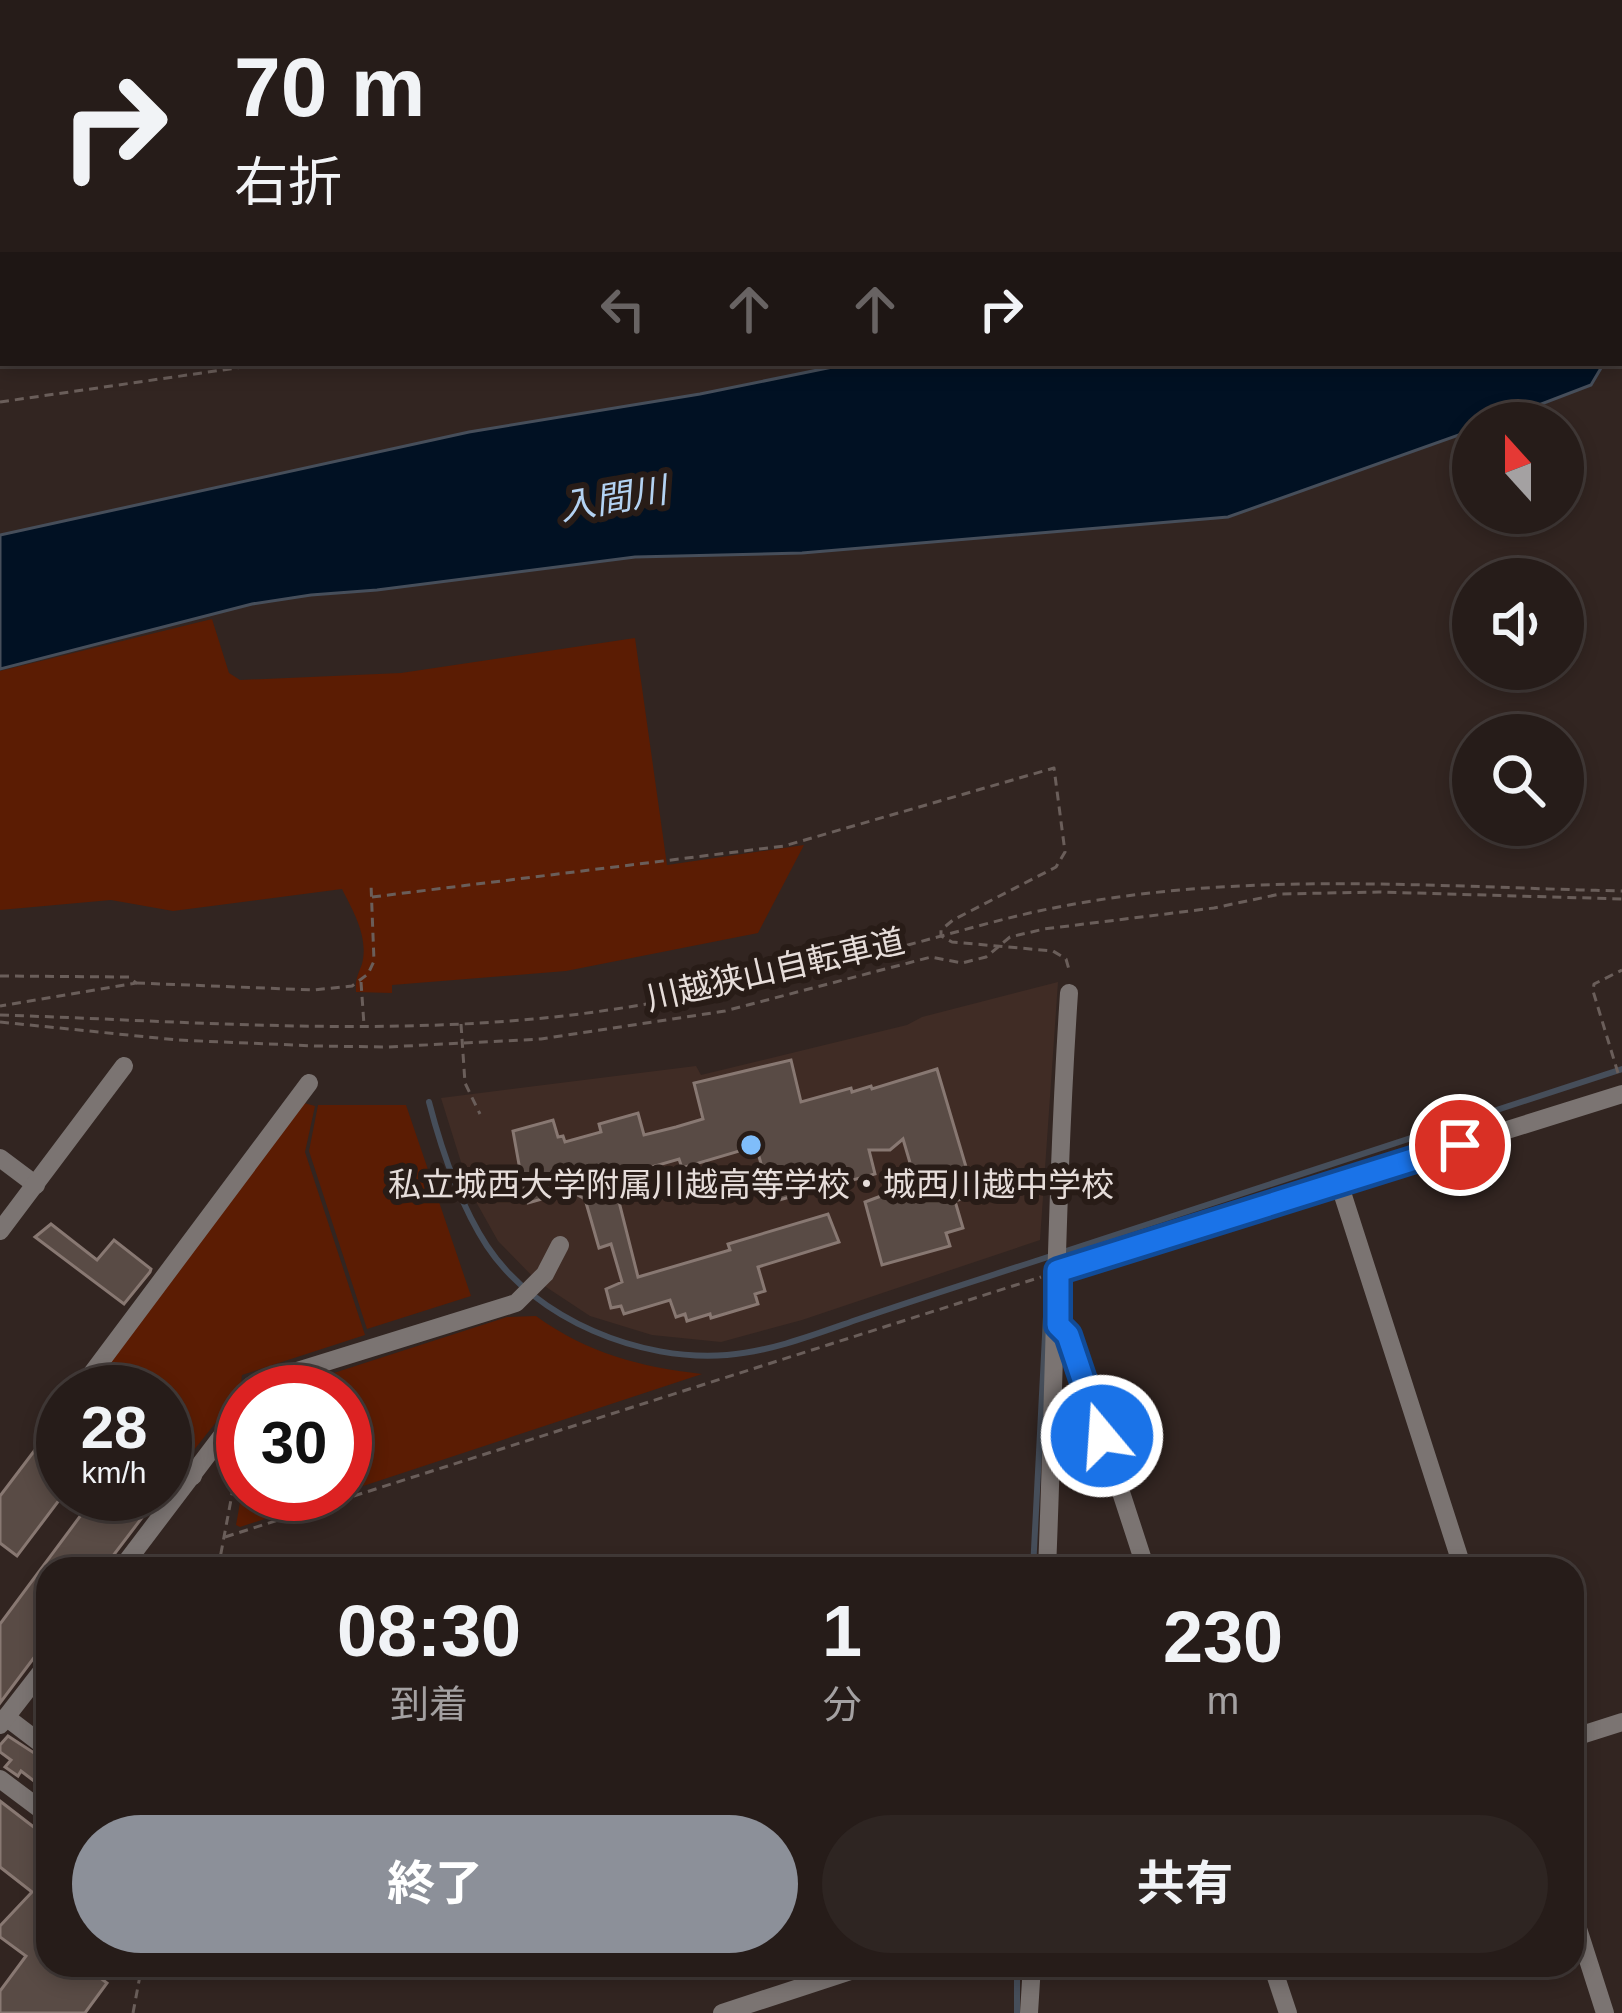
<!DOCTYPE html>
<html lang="ja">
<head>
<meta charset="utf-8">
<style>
	:root { --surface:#261c19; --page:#2e2522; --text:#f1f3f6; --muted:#a4a1a2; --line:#423a38; --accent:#8c9099 }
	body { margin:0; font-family:Arial,"Noto Sans JP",sans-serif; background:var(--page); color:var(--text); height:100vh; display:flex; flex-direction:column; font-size:45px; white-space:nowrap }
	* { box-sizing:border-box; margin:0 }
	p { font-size:39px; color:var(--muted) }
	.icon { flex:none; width:66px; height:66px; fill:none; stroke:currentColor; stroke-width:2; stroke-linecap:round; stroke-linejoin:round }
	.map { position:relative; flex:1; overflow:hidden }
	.side { position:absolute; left:36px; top:1557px; width:1548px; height:420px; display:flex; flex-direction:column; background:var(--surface); border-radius:36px; box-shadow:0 6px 18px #0003,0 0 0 3px var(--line) }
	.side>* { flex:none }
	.hud { position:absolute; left:0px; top:0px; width:1623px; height:366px; box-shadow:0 6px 18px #0003,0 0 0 3px var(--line); background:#261c19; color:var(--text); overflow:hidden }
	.needle { width:78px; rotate:339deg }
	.fabs { position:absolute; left:1452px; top:402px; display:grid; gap:24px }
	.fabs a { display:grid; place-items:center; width:132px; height:132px; border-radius:50%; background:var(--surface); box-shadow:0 6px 18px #0003,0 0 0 3px var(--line); font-size:60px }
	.speed { position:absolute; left:36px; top:1365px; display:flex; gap:24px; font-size:60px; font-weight:700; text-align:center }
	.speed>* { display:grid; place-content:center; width:156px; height:156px; border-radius:50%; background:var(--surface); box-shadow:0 6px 18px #0003,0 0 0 3px var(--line); line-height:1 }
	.speed small { font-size:30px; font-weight:400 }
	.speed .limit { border:18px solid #d22; background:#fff; color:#111 }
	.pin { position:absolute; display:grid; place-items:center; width:102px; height:102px; color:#fff; margin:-51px; border:6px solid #fff; border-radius:50%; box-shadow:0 3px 12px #0007 }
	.me { position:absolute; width:132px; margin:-66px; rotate:342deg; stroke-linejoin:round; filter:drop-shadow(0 0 9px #0008) }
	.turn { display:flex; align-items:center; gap:42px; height:252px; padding:0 36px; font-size:54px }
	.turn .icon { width:156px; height:156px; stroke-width:2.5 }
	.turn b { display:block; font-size:84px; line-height:102px }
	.lanes { display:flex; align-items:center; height:114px; padding:0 36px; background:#0003; justify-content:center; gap:60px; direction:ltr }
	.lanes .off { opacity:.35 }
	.eta { display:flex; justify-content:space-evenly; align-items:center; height:204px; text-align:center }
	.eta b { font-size:72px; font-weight:700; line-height:84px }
	.cta { display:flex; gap:24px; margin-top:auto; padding:24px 36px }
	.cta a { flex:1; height:138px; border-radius:72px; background:var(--accent); color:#fff; font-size:48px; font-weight:700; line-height:138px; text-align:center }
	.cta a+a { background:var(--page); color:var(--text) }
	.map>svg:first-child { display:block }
</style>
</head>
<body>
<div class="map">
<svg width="1622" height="2013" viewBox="0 0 1622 2013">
	<rect width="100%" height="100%" fill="#322521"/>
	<!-- built -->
	<polygon fill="#402c25" points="1058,982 1040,1240 802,1320 721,1342 652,1335 590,1316 537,1281 498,1241 470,1191 441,1098 696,1066 701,1075 907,1025 922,1017"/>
	<!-- green -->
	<g fill="#5b1c03">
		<path d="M212 619 229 673 240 680 401 673 635 638 667 865 804 845 758 933 566 971 392 985V993L356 992C355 979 358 975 362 964 369 937 353 911 342 889L173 911 111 900 0 910V671Z"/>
		<polygon points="304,1103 315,1106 305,1152 365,1335 242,1375 240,1392 186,1460 177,1459 165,1449 165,1392 91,1392 89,1386"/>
		<polygon points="318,1105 406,1105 471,1296 367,1329 309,1151"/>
		<path d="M536 1316C587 1353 640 1367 702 1374L345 1492V1392H275L507 1317Z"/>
		<polygon points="243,1486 243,1494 340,1494 240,1527 236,1525"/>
	</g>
	<!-- water -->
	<polygon fill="#011123" stroke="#464e5a" stroke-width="3" points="852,363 1604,363 1591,385 1492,423 1473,423 1473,430 1228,517 802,553 635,557 377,590 311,595 252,604 0,669 0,535 469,432 700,394"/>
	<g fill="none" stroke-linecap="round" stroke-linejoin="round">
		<!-- stream -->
		<g stroke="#464e5a" stroke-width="6">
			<path d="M429 1102C442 1152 459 1203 487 1246 536 1320 641 1362 727 1355 773 1351 816 1334 859 1319 923 1297 987 1277 1051 1256"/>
			<polyline points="1063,1252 1622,1069"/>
			<polyline points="1033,1569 1047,1297"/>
			<polyline points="1017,1965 1017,2013"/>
		</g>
	</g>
	<!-- building -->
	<g fill="#594b45" stroke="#887872" stroke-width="3">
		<polygon points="791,1060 801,1102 851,1088 852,1092 871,1086 872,1089 937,1069 969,1177 990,1171 995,1188 955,1201 963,1228 946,1233 950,1246 882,1265 865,1202 916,1183 903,1139 890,1150 869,1150 875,1174 772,1202 756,1146 682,1168 679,1159 613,1178 638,1277 730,1250 728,1244 828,1214 839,1242 758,1267 765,1291 755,1294 758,1304 711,1318 710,1314 687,1321 685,1314 676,1317 670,1300 624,1314 621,1306 611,1308 606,1289 622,1282 611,1244 599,1248 585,1199 570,1191 528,1203 515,1171 520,1170 513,1131 553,1120 558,1137 563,1136 565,1142 601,1132 599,1124 638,1113 644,1135 676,1127 703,1119 694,1083"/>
		<polygon points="51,1224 97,1260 114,1240 151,1269 150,1272 124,1304 35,1237"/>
		<polygon points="63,1413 63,1495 17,1556 0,1543 0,1496"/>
		<polygon points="70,1494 160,1494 103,1569 48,1569 48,1639 0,1703 0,1624 87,1507"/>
		<polygon points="8,1736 48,1762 48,1785 37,1776 34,1781 21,1771 18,1776 5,1767 11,1760 0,1752 0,1745"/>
		<polygon points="0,1801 48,1838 48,1965 102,1965 95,1974 107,1983 85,2013 0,2013 0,1991 26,1956 0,1937 0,1926 32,1892 0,1867"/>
	</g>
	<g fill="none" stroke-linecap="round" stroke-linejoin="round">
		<!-- path -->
		<g stroke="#6a5e5a" stroke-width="3" stroke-dasharray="9 6" stroke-linecap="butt">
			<polyline points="1620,19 1622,18"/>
			<polyline points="0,62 3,62"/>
			<polyline points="0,402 271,363"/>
			<polyline points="372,897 784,846 1054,768 1065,852 1056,867 953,920 941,930 941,936 952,942 1053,951 1066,959 1070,973"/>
			<polyline points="0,976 129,977 136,983 0,1006"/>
			<polyline points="361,982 364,1025"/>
			<polyline points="136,983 314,990 352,986 368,974 374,961 371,884"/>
			<path d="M0 1015C187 1021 376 1037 563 1016 684 1002 802 973 919 942 968 929 1018 914 1069 905 1252 871 1437 887 1622 891"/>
			<polyline points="0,1022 177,1040 316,1046 387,1047 541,1039 725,1011 931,957 962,963 986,957 1010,937 1044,929 1214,908 1280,894 1379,892 1622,899"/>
			<polyline points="461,1024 465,1083 480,1114"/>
			<polyline points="1618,1073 1593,991 1594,984 1622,970"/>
			<polyline points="225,1537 1041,1277"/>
			<polyline points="218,1569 242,1441"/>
			<polyline points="133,2013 142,1965"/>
		</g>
		<!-- minor -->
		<g stroke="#7b7472" stroke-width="18">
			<polyline points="0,1158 36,1185"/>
			<polyline points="1339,1183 1463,1569"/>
			<polyline points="0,1231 124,1066"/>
			<polyline points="1058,1271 1622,1094"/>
			<polyline points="1058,1325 1068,1335 1076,1354 1146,1569"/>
			<polyline points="78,1392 309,1083"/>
			<polyline points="250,1392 252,1385 516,1303 545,1274 560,1245"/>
			<polyline points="165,1456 193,1476"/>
			<polyline points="121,1569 243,1408"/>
			<path d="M1047 1569C1055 1377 1056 1185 1069 993"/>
			<polyline points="6,1717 48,1749"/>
			<polyline points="0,1725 48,1663"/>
			<polyline points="1572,1738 1622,1722"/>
			<polyline points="0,1779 48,1815"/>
			<polyline points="1572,1910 1605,2013"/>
			<polyline points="1272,1965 1288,2013"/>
			<polyline points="722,2013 869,1965"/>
			<polyline points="1029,2013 1032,1965"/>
		</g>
	</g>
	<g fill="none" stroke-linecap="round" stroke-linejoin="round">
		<!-- route casing -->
		<g stroke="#114b97" stroke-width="30">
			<polyline id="route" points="1102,1436 1068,1335 1058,1325 1058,1271 1460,1145"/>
		</g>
		<!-- route -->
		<use href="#route" stroke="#1a73e8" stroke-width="21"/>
	</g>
	<!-- markers -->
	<circle fill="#7fbdfa" stroke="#281c17" stroke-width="4.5" cx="751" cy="1145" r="12"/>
	<g text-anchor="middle" stroke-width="12" stroke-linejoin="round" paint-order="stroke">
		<!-- street labels -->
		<g font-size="33" fill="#e6ddda" stroke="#281c17">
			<text transform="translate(775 969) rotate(-13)" y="12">川越狭山自転車道</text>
		</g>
		<!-- poi labels -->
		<g font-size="33" fill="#e6ddda" stroke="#281c17">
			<text x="751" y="1196">私立城西大学附属川越高等学校・城西川越中学校</text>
		</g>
		<!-- water labels -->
		<g font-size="36" font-style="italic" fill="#b3d2f2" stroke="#281c17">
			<text transform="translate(613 498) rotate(-10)" y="13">入間川</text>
		</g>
	</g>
</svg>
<div class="fabs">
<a><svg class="needle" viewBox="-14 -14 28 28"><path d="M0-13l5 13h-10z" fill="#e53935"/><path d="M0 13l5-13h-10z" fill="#a4a1a2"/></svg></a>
<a><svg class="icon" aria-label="sound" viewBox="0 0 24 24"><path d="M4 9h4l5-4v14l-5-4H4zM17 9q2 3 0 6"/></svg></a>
<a><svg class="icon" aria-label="search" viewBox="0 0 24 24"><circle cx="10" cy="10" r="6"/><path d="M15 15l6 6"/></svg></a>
</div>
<div class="speed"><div>28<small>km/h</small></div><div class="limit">30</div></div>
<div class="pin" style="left:1460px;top:1145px;background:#d93025"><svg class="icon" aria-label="arrive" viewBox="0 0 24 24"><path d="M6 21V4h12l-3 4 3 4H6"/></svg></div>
<svg class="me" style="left:1102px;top:1436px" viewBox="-20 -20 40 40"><circle r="17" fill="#1a73e8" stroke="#fff" stroke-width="3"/><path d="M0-11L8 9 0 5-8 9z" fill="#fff"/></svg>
<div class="hud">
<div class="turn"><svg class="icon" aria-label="right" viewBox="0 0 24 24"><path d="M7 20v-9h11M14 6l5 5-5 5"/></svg><div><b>70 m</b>右折</div></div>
<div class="lanes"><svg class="icon off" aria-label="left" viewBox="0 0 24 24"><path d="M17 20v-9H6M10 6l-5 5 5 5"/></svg><svg class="icon off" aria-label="ahead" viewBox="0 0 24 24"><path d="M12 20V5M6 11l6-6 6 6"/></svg><svg class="icon off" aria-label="ahead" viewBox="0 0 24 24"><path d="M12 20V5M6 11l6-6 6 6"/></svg><svg class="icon" aria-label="right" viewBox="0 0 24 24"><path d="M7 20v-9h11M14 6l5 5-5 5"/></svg></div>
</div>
<section class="side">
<div class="eta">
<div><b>08:30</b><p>到着</p></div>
<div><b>1</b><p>分</p></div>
<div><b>230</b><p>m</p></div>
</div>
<div class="cta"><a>終了</a><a>共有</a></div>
</section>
</div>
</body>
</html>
